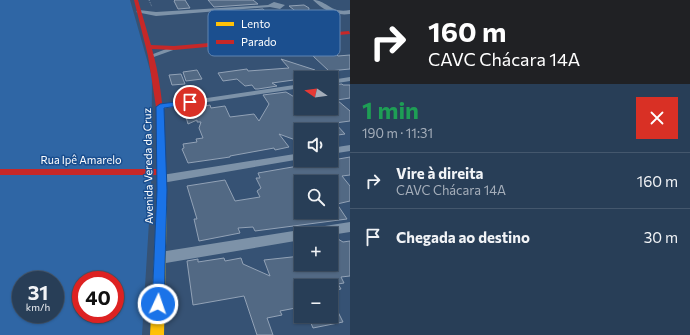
<!DOCTYPE html>
<html lang="pt">
<head>
<meta charset="utf-8">
<style>
	:root { --surface:#283e57; --page:#30455d; --text:#f1f3f6; --muted:#a5aeba; --line:#44576d }
	body { margin:0; font-family:Commissioner,sans-serif; background:var(--page); color:var(--text); height:100vh; display:flex; flex-direction:column; font-size:15px; white-space:nowrap }
	* { box-sizing:border-box; margin:0 }
	p { font-size:13px; color:var(--muted) }
	.icon { flex:none; width:22px; height:22px; fill:none; stroke:currentColor; stroke-width:2; stroke-linecap:round; stroke-linejoin:round }
	.map { position:relative; flex:1; overflow:hidden }
	.side { display:flex; flex-direction:column; background:var(--surface); width:340px }
	.side>* { flex:none }
	.banner { background:#202124; color:#fff; overflow:hidden }
	.needle { width:26px; rotate:283deg }
	.tools { position:absolute; left:294px; top:71px; display:grid; gap:8px }
	.tools a { display:grid; place-items:center; width:44px; height:44px; border-radius:0px; background:var(--surface); box-shadow:0 1px 3px #0004,0 0 0 1px var(--line); font-size:20px }
	.speed { position:absolute; left:12px; top:271px; display:flex; gap:8px; font-size:20px; font-weight:700; text-align:center }
	.speed>* { display:grid; place-content:center; width:52px; height:52px; border-radius:50%; background:var(--surface); box-shadow:0 1px 3px #0004,0 0 0 1px var(--line); line-height:1 }
	.speed small { font-size:10px; font-weight:400 }
	.speed .limit { border:6px solid #d22; background:#fff; color:#111 }
	.pin { position:absolute; display:grid; place-items:center; width:34px; height:34px; color:#fff; margin:-17px; border:2px solid #fff; border-radius:50%; box-shadow:0 1px 4px #0007 }
	.me { position:absolute; width:44px; margin:-22px; rotate:3deg; stroke-linejoin:round; filter:drop-shadow(0 0 3px #0008) }
	.turn { display:flex; align-items:center; gap:14px; height:84px; padding:0 12px; font-size:18px }
	.turn .icon { width:52px; height:52px; stroke-width:2.5 }
	.turn b { display:block; font-size:28px; line-height:34px }
	.round { display:grid; place-items:center; flex:none; width:42px; height:42px; border-radius:0px; background:var(--page) }
	.head { display:flex; align-items:center; justify-content:space-between; height:68px; padding:0 12px }
	h1 { font-size:24px; font-weight:700; line-height:30px; color:#1e9e55 }
	ul { padding:0; list-style:none }
	li { display:flex; align-items:center; gap:12px; height:56px; padding:0 12px; border-top:1px solid var(--line) }
	li div { flex:1 }
	li b { display:block; font-size:15px }
	li em { font-style:normal }
	main { display:flex; flex:1; min-height:0 }
	.map>svg:first-child { display:block }
</style>
</head>
<body>
<main>
<div class="map">
<svg width="350" height="335" viewBox="0 0 350 335">
	<rect width="100%" height="100%" fill="#365274"/>
	<!-- green -->
	<path fill="#2f66a5" fill-rule="evenodd" d="M0 0H130L152 77 151 190 142 335H0ZM21 280H55V314H21ZM81 280H115V314H81Z"/>
	<!-- building -->
	<g fill="#526984" stroke="#92a2b6" fill-rule="evenodd">
		<polygon points="175,0 185,0 190,8 178,9 174,1"/>
		<polygon points="208,0 253,0 258,4 214,7"/>
		<polygon points="304,5 309,8 308,16 303,17 289,6"/>
		<polygon points="263,9 274,19 232,22 230,21 225,21 218,13"/>
		<polygon points="335,53 338,56 350,55 350,69 329,71 313,56"/>
		<polygon points="281,59 315,70 308,78 272,83 277,86 258,89 255,89 252,85 245,86 237,79 223,81 218,73 247,69 248,71 289,68"/>
		<polygon points="197,70 202,79 186,81 183,72"/>
		<polygon points="181,74 185,84 172,85 169,75"/>
		<polygon points="342,84 343,85 350,85 350,98 337,100 350,111 350,121 335,123 345,134 331,136 331,130 301,130 301,142 279,134 289,147 275,150 274,148 230,156 230,157 188,163 182,149 184,148 183,144 197,142 196,139 203,138 199,128 201,122 197,122 197,120 188,124 184,110 210,105 211,108 225,106 230,117 254,114 259,121 269,104 263,95 286,92 301,101 301,108 304,108 309,113 331,110 331,85"/>
		<path d="M350 157V175L342 176 350 186V201L337 204 347 219 255 231 253 227 238 228 240 233 199 241 194 219H197L187 186 225 180 235 201 260 197 257 191 261 188 256 178H260L258 173ZM301 182H331V212H301Z"/>
		<polygon points="338,239 343,242 350,241 350,276 341,277 344,283 338,284 341,289 331,291 331,286 301,286 301,307 280,311 282,315 267,318 273,335 257,335 244,296 193,305 187,261 198,259 198,262 224,258 225,261 241,258 243,264 270,276 264,260 301,256 301,264 331,264 331,240"/>
		<polygon points="331,298 343,322 313,328 308,316 331,316"/>
	</g>
	<g fill="none" stroke-linecap="round" stroke-linejoin="round">
		<!-- path -->
		<polyline stroke="#7d92a8" stroke-width="1" stroke-dasharray="1 1.5" stroke-linecap="butt" points="149,0 152,7"/>
		<!-- street -->
		<g fill="#7d92a8" fill-rule="evenodd">
			<path d="M313 0C327 0 330 14 350 10V14C335 16 323 10 313 0Z"/>
			<polygon points="274,2 285,5 280,9 270,7 156,16 136,12 139,10 156,12 268,5"/>
			<polygon points="174,46 177,48 176,49 151,58 148,56"/>
			<polygon points="350,77 350,81 331,84 331,80"/>
			<polygon points="301,84 301,88 160,109 156,107 160,105"/>
			<polygon points="350,145 350,151 331,154 331,148"/>
			<polygon points="301,153 301,159 162,183 158,182 157,179 158,176 162,175"/>
			<polygon points="350,222 350,232 331,235 331,234 301,234 301,240 160,264 155,262 154,258 155,254 160,252"/>
		</g>
		<!-- slow -->
		<polygon fill="#ffc107" fill-rule="evenodd" points="162,198 166,199 167,202 164,335 150,335 157,202 158,199"/>
		<!-- jam -->
		<path fill="#c62828" fill-rule="evenodd" d="M134 0H138L151 45 174 46 349 31 350 34 174 50 152 49C166 99 165 151 167 202L166 205 162 206 158 205 157 202V175H0V169H157L156 107 148 56Z"/>
	</g>
	<!-- route -->
	<polygon fill="#1a73e8" stroke="#114b97" points="190,100 194,102 193,104 164,108 167,190 164,304 163,309 158,311 153,309 152,304 157,190 156,107 160,104"/>
	<g text-anchor="middle" stroke-width="3" stroke-linejoin="round" paint-order="stroke">
		<!-- street labels -->
		<g font-size="11" fill="#fff" stroke="#1b4f8f">
			<text x="81" y="164">Rua Ipê Amarelo</text>
			<text transform="translate(148 166) rotate(-91)" y="4">Avenida Vereda da Cruz</text>
		</g>
	</g>
	<!-- legend -->
	<rect x="208" y="10" width="132" height="46" rx="6" fill="#1b4f8f" stroke="#5f84b1" stroke-width="1"/>
	<rect x="216" y="22" width="18" height="4" fill="#ffc107"/>
	<rect x="216" y="40" width="18" height="4" fill="#c62828"/>
	<g font-size="11" fill="#fff">
		<text x="241" y="28">Lento</text>
		<text x="241" y="46">Parado</text>
	</g>
</svg>
<div class="tools">
<a><svg class="needle" viewBox="-14 -14 28 28"><path d="M0-13l5 13h-10z" fill="#e53935"/><path d="M0 13l5-13h-10z" fill="#a5aeba"/></svg></a>
<a><svg class="icon" aria-label="sound" viewBox="0 0 24 24"><path d="M4 9h4l5-4v14l-5-4H4zM17 9q2 3 0 6"/></svg></a>
<a><svg class="icon" aria-label="search" viewBox="0 0 24 24"><circle cx="10" cy="10" r="6"/><path d="M15 15l6 6"/></svg></a>
<a>+</a>
<a>−</a>
</div>
<div class="speed"><div>31<small>km/h</small></div><div class="limit">40</div></div>
<div class="pin" style="left:190px;top:102px;background:#d93025"><svg class="icon" aria-label="arrive" viewBox="0 0 24 24"><path d="M6 21V4h12l-3 4 3 4H6"/></svg></div>
<svg class="me" style="left:158px;top:304px" viewBox="-20 -20 40 40"><circle r="17" fill="#1a73e8" stroke="#fff" stroke-width="3"/><path d="M0-11L8 9 0 5-8 9z" fill="#fff"/></svg>
</div>
<section class="side">
<div class="banner">
<div class="turn"><svg class="icon" aria-label="right" viewBox="0 0 24 24"><path d="M7 20v-9h11M14 6l5 5-5 5"/></svg><div><b>160 m</b>CAVC Chácara 14A</div></div>
</div>
<div class="head"><div><h1>1 min</h1><p>190 m · 11:31</p></div><a class="round" style="background:#d93025;color:#fff"><svg class="icon" aria-label="close" viewBox="0 0 24 24"><path d="M6 6l12 12M18 6L6 18"/></svg></a></div>
<ul>
<li><svg class="icon" aria-label="right" viewBox="0 0 24 24"><path d="M7 20v-9h11M14 6l5 5-5 5"/></svg><div><b>Vire à direita</b><p>CAVC Chácara 14A</p></div><em>160 m</em></li>
<li><svg class="icon" aria-label="arrive" viewBox="0 0 24 24"><path d="M6 21V4h12l-3 4 3 4H6"/></svg><div><b>Chegada ao destino</b></div><em>30 m</em></li>
</ul>
</section>
</main>
</body>
</html>
